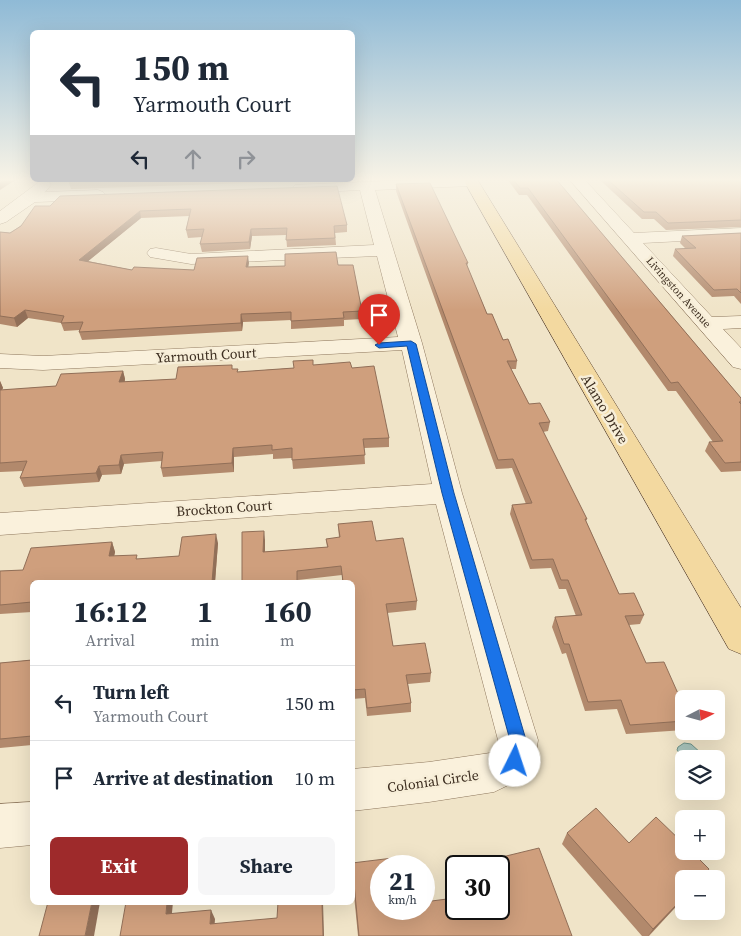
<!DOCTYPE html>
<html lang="en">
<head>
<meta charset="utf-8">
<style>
	:root { --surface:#fff; --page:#f6f6f7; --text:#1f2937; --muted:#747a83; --line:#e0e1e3; --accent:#9e2a2b }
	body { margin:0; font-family:"Source Serif 4",serif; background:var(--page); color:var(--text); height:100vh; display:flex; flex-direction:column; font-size:19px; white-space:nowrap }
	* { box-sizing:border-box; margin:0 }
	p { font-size:16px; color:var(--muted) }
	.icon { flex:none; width:28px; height:28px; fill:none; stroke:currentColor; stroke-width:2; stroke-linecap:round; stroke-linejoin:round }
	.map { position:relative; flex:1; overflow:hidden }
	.panel { position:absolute; left:30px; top:580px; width:325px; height:325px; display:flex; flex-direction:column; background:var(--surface); border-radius:8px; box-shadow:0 5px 20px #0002 }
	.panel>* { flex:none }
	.hud { position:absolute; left:30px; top:30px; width:325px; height:152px; border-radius:8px; box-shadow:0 5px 20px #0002; background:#fff; color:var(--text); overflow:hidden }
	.needle { width:32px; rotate:84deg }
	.tools { position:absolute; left:675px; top:690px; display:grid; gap:10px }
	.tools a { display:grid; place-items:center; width:50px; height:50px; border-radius:8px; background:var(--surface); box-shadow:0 5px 20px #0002; font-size:25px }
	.speed { position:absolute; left:370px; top:855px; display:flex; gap:10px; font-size:25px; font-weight:700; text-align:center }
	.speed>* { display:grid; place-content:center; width:65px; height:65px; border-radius:50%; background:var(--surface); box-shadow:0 5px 20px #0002; line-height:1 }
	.speed small { font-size:12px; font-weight:400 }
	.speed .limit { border:2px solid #111; border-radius:8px; background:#fff; color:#111 }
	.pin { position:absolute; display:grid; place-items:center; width:42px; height:42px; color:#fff; margin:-51px -21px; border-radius:50% 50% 50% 0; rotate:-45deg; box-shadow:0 0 5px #0007 }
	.pin .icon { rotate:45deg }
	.me { position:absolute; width:55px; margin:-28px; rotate:4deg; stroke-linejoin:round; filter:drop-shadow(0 0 4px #0008) }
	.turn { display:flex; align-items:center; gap:18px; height:105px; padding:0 20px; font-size:22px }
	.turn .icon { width:65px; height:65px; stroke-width:2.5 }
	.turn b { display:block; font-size:35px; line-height:42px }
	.lanes { display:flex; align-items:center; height:48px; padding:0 20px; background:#0003; justify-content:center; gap:25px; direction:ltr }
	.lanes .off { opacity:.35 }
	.eta { display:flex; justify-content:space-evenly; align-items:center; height:85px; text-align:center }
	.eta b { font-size:30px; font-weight:700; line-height:35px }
	.cta { display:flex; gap:10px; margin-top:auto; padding:10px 20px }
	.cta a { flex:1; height:58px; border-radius:8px; background:var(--accent); color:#fff; font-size:20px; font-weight:700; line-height:58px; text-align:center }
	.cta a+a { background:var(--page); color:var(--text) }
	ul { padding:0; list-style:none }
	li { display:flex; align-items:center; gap:15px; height:75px; padding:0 20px; border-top:1px solid var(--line) }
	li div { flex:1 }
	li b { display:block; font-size:19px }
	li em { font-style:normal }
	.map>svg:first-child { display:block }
</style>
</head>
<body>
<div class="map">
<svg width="741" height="936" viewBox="0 0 741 936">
	<rect width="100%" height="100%" fill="#f0e4c8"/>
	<!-- water -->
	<polygon fill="#a9c4bc" stroke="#6f938a" points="684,743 691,744 702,754 716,759 684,759 677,750 678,747"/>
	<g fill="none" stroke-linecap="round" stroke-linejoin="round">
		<!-- minor casing -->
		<g stroke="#8d765c" stroke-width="1">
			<g id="minor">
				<polygon points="436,179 476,179 478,182 476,185 471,186 375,190 422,343 462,493 538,740 535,761 529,775 494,792 429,802 352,811 352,769 429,762 490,753 497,749 498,740 436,504 0,535 0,513 432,484 402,350 43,370 0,368 0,354 43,356 398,337 377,256 191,264 150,257 147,253 150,249 156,248 191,254 374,245 360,190 300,193 295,191 292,188 295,185"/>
				<polygon points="569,179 584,179 634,233 741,228 741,238 643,243 712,317 741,316 741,328 723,329 741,348 741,369 733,367"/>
				<polygon points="44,181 49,182 51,185 45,192 98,190 103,192 106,195 103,198 98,200 35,202 6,222 0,224 0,211 39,182"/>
				<polygon points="32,802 32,845 0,848 0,804"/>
			</g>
		</g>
		<!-- major casing -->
		<g stroke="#5b4430" stroke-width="1">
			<polygon id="major" points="463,179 477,179 741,608 741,654 729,649"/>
		</g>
		<!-- minor -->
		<use href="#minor" fill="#faf1dc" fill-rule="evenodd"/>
		<!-- major -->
		<use href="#major" fill="#f3d9a0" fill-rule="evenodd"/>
	</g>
	<!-- wall -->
	<g fill="#b2896c">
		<polygon points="507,179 556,179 741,398 741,471 721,472 705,451 709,442 713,442 676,391 668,391 527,195 519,195"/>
		<polygon points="599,179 741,179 741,227 666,230 654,219 642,219"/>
		<polygon points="72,180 334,180 71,189 69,183"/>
		<polygon points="396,184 468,263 467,266 487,314 517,361 516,369 511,369 529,404 550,422 548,431 543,432 587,519 586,521 619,594 644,615 640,624 629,625 646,663 684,707 684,730 626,734 617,709 585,711 566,653 562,654 552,627 555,617 576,616 566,589 559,589 551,568 530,569 510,514 512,505 526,504 512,468 496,469 396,191"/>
		<polygon points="60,196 347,225 347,232 335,233 336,245 287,247 286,235 252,236 250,249 202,252 200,244 202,237 188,238 186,230 189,216 141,218 88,261 132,270 194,270 248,256 248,267 338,265 362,311 362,319 344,320 344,326 291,329 291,320 270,321 243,322 242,331 82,340 79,332 80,330 64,331 61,323 28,318 17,327 0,324 0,232 10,233 50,206"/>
		<polygon points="741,233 741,304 734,296 712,297 673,256 675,249 686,249 680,243 682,236"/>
		<polygon points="313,365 352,368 389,438 389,447 364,448 365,464 293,469 292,458 273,459 273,454 234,457 234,472 163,477 161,468 162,461 124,464 121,474 102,475 99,482 24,487 20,478 23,471 0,472 0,381 3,388 2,390 56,386 123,371 125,379 125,382 176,379 233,369 238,372 294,368"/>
		<polygon points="338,524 376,541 417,601 416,610 387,613 393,646 431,673 430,682 408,684 411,703 411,712 367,716 365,698 352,699 352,582 342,582 342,575 298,580 298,582 242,582 265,540 265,552 327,547 326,539 339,538"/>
		<polygon points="112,542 115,552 114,556 139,559 179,556 218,543 215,582 32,582 32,612 0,614 0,571 23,570"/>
		<polygon points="32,660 32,745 0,748 0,663"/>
		<polygon points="567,833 629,843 684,898 649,936 642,936 562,844"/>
		<polygon points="498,858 572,936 358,936 352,875 352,863 381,909 448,905 503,892 499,878 499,866 496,866"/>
	</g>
	<!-- shaded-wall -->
	<g fill="#916f58">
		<polygon points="5,179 17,179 0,190 0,182"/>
		<polygon points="140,211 141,218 81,267 79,260"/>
		<polygon points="251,229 252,236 250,249 249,242"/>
		<polygon points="248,256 249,263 247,275 246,267"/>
		<polygon points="25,310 28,318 17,327 14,318"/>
		<polygon points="241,314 243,322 242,331 241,323"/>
		<polygon points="123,371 125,379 122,391 119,382"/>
		<polygon points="0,381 3,388 0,392"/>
		<polygon points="233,448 234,457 234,472 232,463"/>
		<polygon points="121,455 124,464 121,474 119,465"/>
		<polygon points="99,466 102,475 99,482 96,473"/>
		<polygon points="264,531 265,540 265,561 263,552"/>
		<polygon points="216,534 218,543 215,582 212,582"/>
		<polygon points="112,542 115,552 112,566 109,556"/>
		<polygon points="684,897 684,898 648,936 653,929"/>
		<polygon points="92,902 100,902 94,936 85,936"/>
		<polygon points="167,902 173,902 171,923 166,914"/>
		<polygon points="322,902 323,902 324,936 323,936"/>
		<polygon points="211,910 215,919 214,933 210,924"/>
	</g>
	<!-- building -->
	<g fill="#cf9f7d" stroke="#916f58">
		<polygon points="513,179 556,179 741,398 741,402 739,402 741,404 741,462 725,463 709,442 723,441 678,382 671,383 528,188 520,188"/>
		<polygon points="607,179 741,179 741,220 668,223 656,212 644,212"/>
		<polygon points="72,180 168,180 69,183"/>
		<polygon points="430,183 468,263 466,263 487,314 492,314 503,340 508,339 517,361 507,361 529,404 540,403 550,422 539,423 587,519 585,519 619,594 634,593 644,615 625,616 646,663 664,662 684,707 684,721 630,725 621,700 588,702 569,644 564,644 555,617 582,615 568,580 561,580 553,559 532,560 512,505 532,503 513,459 498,460 396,184"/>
		<polygon points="337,186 347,225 334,226 335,238 286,240 287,228 251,229 249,242 200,244 204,229 186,230 191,209 140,211 79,260 132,270 134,267 194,270 197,258 248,256 246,267 285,266 285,254 336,252 338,265 353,265 362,311 343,312 344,318 291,321 291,312 269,313 241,314 241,323 79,332 83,322 61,323 64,316 25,310 14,318 0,316 0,232 10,233 21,226 35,206 50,206 60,196"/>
		<polygon points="741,233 741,293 737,289 714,290 675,249 696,248 682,236"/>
		<polygon points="313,360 313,365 350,362 352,368 374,366 389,438 363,439 365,455 292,460 292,448 272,450 272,445 233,448 232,463 161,468 163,452 121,455 119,465 99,466 96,473 20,478 27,461 0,463 0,390 56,386 61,374 123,371 119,382 176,379 178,367 232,365 232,369 238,369 237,372 294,368 293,361"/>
		<polygon points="372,521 376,541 403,538 417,601 386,604 393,646 425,643 431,673 406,675 411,703 367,708 365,689 352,690 352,582 343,582 341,566 297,571 297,582 242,582 242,532 264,531 263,552 328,547 326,539 340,537 338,524"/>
		<polygon points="216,534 212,582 154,582 154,581 126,582 32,582 32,602 0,605 0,571 23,570 31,548 112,542 109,556 137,555 136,559 179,556 182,537"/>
		<polygon points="32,660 32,736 0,739 0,663"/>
		<polygon points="596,808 629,843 656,817 684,844 684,851 691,851 709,869 701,879 684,879 684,897 653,929 567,833"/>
		<polygon points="539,848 572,936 359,936 352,863 393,858 394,866 381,866 381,909 424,909 424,902 447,899 448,905 456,903 456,909 499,909 499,893 509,890 498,858"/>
		<polygon points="48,902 92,902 85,936 39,936"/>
		<polygon points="126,902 167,902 166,914 211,910 210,924 277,918 278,902 322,902 323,936 120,936"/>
	</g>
	<!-- sky -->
	<linearGradient id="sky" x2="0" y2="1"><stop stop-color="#8fbad6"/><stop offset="0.58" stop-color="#f8f3e6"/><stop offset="1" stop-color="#f8f3e6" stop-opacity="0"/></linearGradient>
	<rect width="741" height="310" fill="url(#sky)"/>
	<!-- route -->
	<polygon fill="#1a73e8" stroke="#114b97" points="411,341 416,344 454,493 526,740 521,767 515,769 509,767 507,761 510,740 442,493 407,346 379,348 375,345 379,343"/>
	<g text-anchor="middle" stroke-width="5" stroke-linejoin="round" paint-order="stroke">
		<!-- far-street labels -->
		<g font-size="11" fill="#3d2e20" stroke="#f7eed8">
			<text transform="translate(679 292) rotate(48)" y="4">Livingston Avenue</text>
		</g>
		<!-- street labels -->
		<g font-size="14" fill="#3d2e20" stroke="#f7eed8">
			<text transform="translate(206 355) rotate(-3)" y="5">Yarmouth Court</text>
			<text transform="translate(605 409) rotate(59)" y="5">Alamo Drive</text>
			<text transform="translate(224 508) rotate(-4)" y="5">Brockton Court</text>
			<text transform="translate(433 781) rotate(-8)" y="5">Colonial Circle</text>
		</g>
	</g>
</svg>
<div class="tools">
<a><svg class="needle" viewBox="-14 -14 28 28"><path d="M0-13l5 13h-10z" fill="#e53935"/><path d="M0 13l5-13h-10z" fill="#747a83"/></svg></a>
<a><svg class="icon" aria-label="layers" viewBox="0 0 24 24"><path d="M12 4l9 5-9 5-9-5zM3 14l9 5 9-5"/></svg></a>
<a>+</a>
<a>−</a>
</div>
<div class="speed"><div>21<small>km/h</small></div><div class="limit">30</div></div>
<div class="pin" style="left:379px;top:345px;background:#d93025"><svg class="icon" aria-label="arrive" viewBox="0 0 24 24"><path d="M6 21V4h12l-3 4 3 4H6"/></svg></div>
<svg class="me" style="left:515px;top:761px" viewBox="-20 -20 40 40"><circle r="19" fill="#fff"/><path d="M0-13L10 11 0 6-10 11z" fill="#1a73e8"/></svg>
<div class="hud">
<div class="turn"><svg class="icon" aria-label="left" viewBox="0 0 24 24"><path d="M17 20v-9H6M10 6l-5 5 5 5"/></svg><div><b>150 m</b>Yarmouth Court</div></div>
<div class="lanes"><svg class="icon" aria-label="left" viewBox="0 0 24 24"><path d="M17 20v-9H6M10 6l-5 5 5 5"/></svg><svg class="icon off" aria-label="ahead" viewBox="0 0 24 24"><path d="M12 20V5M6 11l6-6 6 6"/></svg><svg class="icon off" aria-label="right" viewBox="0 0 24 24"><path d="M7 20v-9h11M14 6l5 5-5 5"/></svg></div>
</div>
<section class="panel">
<div class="eta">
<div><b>16:12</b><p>Arrival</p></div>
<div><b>1</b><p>min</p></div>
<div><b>160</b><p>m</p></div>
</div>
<ul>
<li><svg class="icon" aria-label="left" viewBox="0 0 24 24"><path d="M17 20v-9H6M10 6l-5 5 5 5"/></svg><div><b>Turn left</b><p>Yarmouth Court</p></div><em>150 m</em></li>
<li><svg class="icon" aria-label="arrive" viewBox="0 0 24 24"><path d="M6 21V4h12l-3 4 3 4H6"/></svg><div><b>Arrive at destination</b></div><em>10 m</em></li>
</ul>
<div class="cta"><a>Exit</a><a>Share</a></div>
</section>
</div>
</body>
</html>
